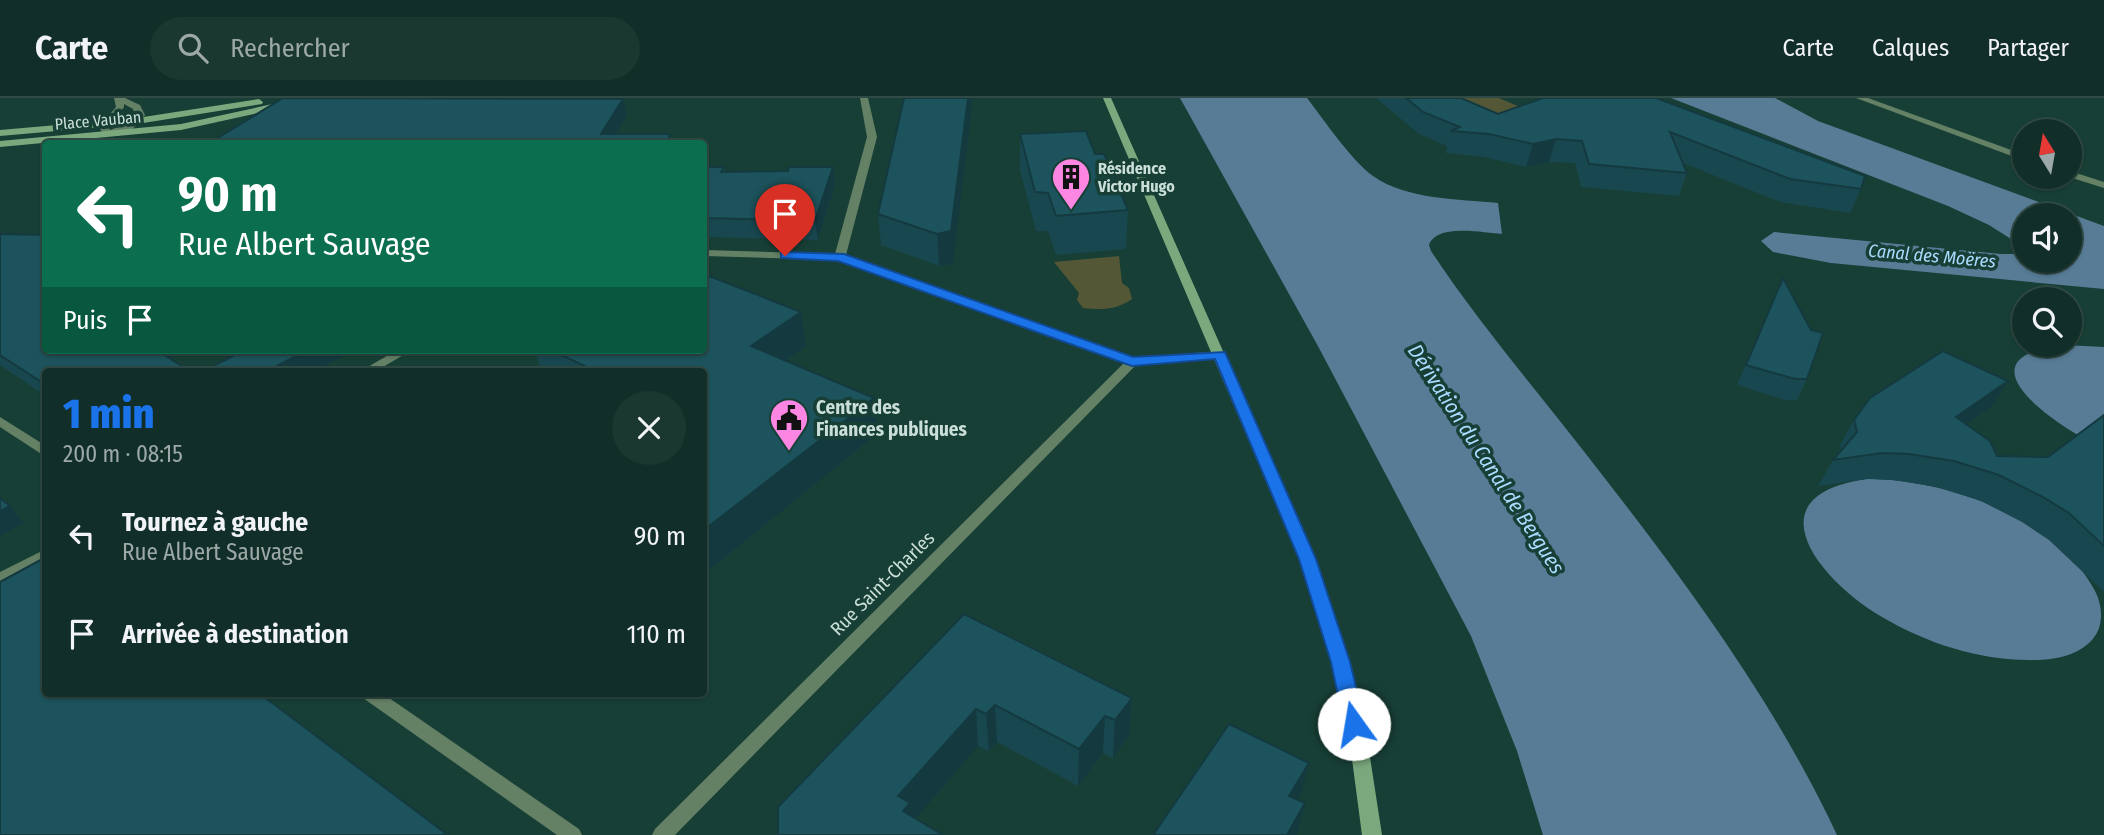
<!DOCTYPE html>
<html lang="fr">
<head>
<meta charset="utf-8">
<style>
	:root { --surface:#112f28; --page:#1a3730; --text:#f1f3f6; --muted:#9ca9a8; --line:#304a45; --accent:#1a73e8 }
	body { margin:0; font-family:"Fira Sans Condensed",sans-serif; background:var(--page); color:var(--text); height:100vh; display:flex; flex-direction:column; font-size:26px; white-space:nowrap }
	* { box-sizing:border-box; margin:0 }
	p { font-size:23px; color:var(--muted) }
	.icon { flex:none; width:38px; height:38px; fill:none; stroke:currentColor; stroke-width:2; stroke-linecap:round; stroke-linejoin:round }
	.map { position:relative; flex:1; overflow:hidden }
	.sheet { position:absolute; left:42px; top:270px; width:665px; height:329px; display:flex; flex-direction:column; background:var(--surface); border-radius:7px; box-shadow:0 2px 5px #0004,0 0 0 2px var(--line) }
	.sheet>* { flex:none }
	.banner { position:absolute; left:42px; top:42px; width:665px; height:214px; border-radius:7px; box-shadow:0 2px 5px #0004,0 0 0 2px var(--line); background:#0b6e4f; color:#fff; overflow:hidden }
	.needle { width:46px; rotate:349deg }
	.buttons { position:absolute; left:2012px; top:21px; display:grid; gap:14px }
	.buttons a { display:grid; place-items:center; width:70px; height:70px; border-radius:50%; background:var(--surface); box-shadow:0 2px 5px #0004,0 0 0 2px var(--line); font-size:35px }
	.pin { position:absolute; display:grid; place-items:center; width:60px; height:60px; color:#fff; margin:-72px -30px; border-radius:50% 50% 50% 0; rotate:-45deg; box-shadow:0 0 7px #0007 }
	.pin .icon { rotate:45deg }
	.me { position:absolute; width:77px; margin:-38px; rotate:347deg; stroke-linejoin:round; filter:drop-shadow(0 0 5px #0008) }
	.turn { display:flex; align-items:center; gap:24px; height:147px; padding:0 21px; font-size:32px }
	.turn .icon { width:91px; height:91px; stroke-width:2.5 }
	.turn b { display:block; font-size:49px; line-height:60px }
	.then { display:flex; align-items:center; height:66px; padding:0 21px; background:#0003; gap:14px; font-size:26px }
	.round { display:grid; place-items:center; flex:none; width:74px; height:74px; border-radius:37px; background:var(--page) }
	.overview { display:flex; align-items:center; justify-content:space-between; height:119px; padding:0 21px }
	h1 { font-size:42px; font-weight:800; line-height:52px; color:var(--accent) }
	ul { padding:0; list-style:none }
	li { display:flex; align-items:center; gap:21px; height:98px; padding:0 21px }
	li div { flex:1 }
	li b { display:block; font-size:26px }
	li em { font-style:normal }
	header { display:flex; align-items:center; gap:42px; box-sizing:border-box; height:98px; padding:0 35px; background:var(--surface); border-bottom:2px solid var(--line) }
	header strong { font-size:33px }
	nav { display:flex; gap:38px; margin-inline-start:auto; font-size:24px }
	.search { width:490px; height:63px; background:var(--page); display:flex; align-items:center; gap:18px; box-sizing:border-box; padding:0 24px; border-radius:38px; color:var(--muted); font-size:26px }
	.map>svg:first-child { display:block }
</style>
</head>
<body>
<header>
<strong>Carte</strong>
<div class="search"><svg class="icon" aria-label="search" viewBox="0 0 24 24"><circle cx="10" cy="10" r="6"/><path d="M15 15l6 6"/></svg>Rechercher</div>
<nav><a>Carte</a><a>Calques</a><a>Partager</a></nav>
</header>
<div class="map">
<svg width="2104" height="737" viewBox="0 0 2104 737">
	<rect width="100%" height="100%" fill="#173f36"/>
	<!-- green -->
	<g fill="#535736">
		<polygon points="1432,0 1499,0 1532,14 1494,27"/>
		<path d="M1119 158 1122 185 1129 190 1132 201C1116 212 1103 212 1083 210L1077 202 1079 195 1054 164Z"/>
	</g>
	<!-- water -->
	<g fill="#587c96" fill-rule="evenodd">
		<path d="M1180 0H1307C1324 22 1351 62 1373 78 1407 102 1459 101 1498 105L1502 136C1484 135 1437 125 1429 147L1431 153C1478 224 1534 289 1586 356 1679 475 1773 600 1837 737H1543L1517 653 1471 538 1319 250Z"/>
		<path d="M1671 0H1775L1818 23 2104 128V191L1831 165 1773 154 1761 143 1774 134 2001 156H2016L2022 152V148L1989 127 1948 108ZM2070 117V163H2025V117Z"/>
		<path d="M2065 247 2104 249V351C2061 331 1950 259 2065 247Z"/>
		<path d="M1867 381C1945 381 2057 419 2095 493 2102 506 2104 525 2095 538 2082 557 2055 562 2034 562 1981 563 1928 546 1882 519 1822 484 1748 398 1867 381Z"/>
	</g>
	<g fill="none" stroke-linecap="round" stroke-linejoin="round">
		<!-- minor -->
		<g fill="#648065" fill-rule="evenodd">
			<path d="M114 0H125L140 7 145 17C136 32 120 41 103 36L99 29 116 9ZM124 6 133 11 135 17 131 24 110 32 109 29 124 9Z"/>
			<polygon points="860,0 868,0 877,39 846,157 1133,260 1220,253 1226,257 1220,261 1136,267 675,737 652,737 655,731 1124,265 839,162 704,158 704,152 835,156 867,39"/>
			<polygon points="397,252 412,252 376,273 361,273"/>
			<polygon points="0,319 46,348 46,359 0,329"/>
			<polygon points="46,451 46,463 0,487 0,474"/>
			<polygon points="360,595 382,595 579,731 582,737 557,737 363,600"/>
		</g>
		<!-- tertiary -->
		<g fill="#648065" fill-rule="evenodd">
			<polygon points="1856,0 1868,0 2025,57 2025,63"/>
			<polygon points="2070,73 2104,84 2104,90 2069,79"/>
		</g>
		<!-- secondary -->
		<g fill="#7ba97d" fill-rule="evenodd">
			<polygon points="1103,0 1111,0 1315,461 1348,563 1359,605 1368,646 1382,737 1362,737 1350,646 1341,605 1332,563 1299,461"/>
			<polygon points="259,1 263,4 262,6 137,26 0,38 0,32 137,20"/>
			<polygon points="282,4 285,5 285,9 181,32 0,49 0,43 181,26"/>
		</g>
	</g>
	<!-- wall -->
	<g fill="#19474f">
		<polygon points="904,0 953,166 939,168 881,147 878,116"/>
		<polygon points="1376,0 1461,0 1498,16 1656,0 1861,91 1850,115 1780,104 1683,65 1687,75 1679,98 1581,89 1575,65 1549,64 1526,69 1484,59 1446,55 1447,48 1419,36"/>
		<polygon points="1020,36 1095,56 1128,112 1126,151 1056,157 1048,133 1036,133 1020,72"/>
		<polygon points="704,69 724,69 725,74 788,73 833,69 835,86 818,142 704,139"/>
		<polygon points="0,136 46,273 46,298 0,267"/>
		<polygon points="1774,200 1811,232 1807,281 1797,302 1785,302 1737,287"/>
		<polygon points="801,214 806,248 786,263 878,335 704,476 704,273 542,273 534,252 704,252"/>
		<polygon points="1992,308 1966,326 1997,358 2048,359 2104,317 2104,494 2049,442 2022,424 1981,403 1937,389 1894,382 1867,381 1818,388 1833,362 1841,353 1840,347 1854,322"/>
		<polygon points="964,516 1132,600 1129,637 1113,660 1103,655 1078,688 997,644 989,653 978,648 916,720 778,737"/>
	</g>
	<!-- shaded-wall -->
	<g fill="#143a40">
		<polygon points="968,0 973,0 953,166 939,168 937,136"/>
		<polygon points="623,1 627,17 610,46 601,36"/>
		<polygon points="670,36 672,46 666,46"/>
		<polygon points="1556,41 1549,64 1526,69 1533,46"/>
		<polygon points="833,69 835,86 818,142 815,123"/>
		<polygon points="801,214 806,248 758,282 751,248"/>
		<polygon points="308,252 355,252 315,273 267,273"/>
		<polygon points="2008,283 1992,308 1940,344 1956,319"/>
		<polygon points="874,300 878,335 704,476 704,432"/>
		<polygon points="10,408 24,425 0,438 0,413"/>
		<polygon points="1132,600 1129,637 1113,660 1115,622"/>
		<polygon points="995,607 997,644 989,653 986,616"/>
		<polygon points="976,611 978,648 913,724 907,737 898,698"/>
		<polygon points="1105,618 1103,655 1078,688 1079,651"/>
		<polygon points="1309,665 1301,695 1282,728 1289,698"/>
		<polygon points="1305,705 1297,737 1287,737"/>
	</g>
	<!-- building -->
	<g fill="#1d535c" stroke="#143a40" stroke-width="2">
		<polygon points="283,0 623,1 601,36 670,36 666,46 208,46"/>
		<polygon points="904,0 968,0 951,133 937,136 878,116"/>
		<polygon points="1406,0 1461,0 1498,16 1543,0 1656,0 1865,78 1861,91 1790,81 1670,34 1687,75 1589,66 1582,43 1556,41 1533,46 1489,36 1451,33 1460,29 1423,14"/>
		<polygon points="1086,33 1095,56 1104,56 1128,112 1056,118 1048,95 1035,94 1020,36"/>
		<polygon points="704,69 724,69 721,74 788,73 789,69 833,69 815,123 704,120"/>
		<polygon points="0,136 46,137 46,252 156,252 190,273 46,273 46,287 0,257"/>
		<polygon points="704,176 801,214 751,248 874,300 704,432 704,326 705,325 704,324 704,273 595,273 551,252 704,252"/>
		<polygon points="1783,180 1811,232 1823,235 1807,281 1795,281 1746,267"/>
		<polygon points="245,252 308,252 267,273 203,273"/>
		<polygon points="1943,253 2008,283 1956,319 1990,343 1997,358 2048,359 2104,317 2104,448 2069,415 2041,398 1999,377 1954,363 1909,356 1882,355 1833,362 1857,334 1854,322 1870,300"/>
		<polygon points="0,400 10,408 0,413"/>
		<polygon points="46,459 46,595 259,595 448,737 0,737 0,484"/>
		<polygon points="964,516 1132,600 1115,622 1105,618 1079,651 995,607 986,616 976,611 898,698 910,705 903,713 943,737 778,737 778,709"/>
		<polygon points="1229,626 1309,665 1289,698 1305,705 1287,737 1153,737"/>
	</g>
	<!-- route -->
	<polygon fill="#1a73e8" stroke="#114b97" stroke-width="2" points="785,154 844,156 1133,259 1225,254 1316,461 1350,564 1365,626 1362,631 1354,634 1347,631 1344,626 1331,564 1299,461 1215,261 1132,268 838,163 781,160 781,155"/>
	<!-- icons -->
	<defs>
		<g id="building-pin" transform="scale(2.0125)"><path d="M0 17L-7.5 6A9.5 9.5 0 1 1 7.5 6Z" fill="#fd86e3" stroke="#173f36"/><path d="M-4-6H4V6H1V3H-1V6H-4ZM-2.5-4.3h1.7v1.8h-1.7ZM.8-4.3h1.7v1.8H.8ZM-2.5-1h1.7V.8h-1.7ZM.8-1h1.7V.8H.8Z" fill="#111"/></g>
		<g id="civic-pin" transform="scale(2.0125)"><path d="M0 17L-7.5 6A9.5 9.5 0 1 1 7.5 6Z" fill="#fd86e3" stroke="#173f36"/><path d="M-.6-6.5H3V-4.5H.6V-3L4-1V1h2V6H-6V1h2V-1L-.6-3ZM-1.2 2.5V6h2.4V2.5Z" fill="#111"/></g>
	</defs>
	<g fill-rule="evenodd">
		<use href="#building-pin" x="1071" y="79"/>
		<use href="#civic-pin" x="789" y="320"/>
	</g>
	<g text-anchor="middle" stroke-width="7" stroke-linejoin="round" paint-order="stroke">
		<!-- far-street labels -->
		<g font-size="16" fill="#cbdfda" stroke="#173f36">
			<text transform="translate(98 22) rotate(-5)" y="6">Place Vauban</text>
		</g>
		<!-- far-poi labels -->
		<g font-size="16" font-weight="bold" fill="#cbdfda" stroke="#173f36" text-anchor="start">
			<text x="1098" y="76">Résidence<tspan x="1098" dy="18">Victor Hugo</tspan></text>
		</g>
		<!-- far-water labels -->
		<g font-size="18" font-style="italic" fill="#abdbfe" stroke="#173f36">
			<text transform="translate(1932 158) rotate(5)" y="6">Canal des Moëres</text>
		</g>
		<!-- poi labels -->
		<g font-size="19" font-weight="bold" fill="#cbdfda" stroke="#173f36" text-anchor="start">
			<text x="816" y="316">Centre des<tspan x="816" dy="22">Finances publiques</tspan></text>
		</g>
		<!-- street labels -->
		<g font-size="19" fill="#cbdfda" stroke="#173f36">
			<text transform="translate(882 485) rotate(-45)" y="7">Rue Saint-Charles</text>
		</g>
		<!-- water labels -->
		<g font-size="21" font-style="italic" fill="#abdbfe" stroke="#173f36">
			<text transform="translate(1486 361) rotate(57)" y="7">Dérivation du Canal de Bergues</text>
		</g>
	</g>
</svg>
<div class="buttons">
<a><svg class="needle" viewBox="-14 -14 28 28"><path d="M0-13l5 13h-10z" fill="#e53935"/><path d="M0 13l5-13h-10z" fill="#9ca9a8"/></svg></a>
<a><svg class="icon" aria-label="sound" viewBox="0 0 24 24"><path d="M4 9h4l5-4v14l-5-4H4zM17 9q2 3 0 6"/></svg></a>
<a><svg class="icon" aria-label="search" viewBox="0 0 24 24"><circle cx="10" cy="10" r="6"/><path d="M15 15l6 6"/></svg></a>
</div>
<div class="pin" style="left:785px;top:158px;background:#d93025"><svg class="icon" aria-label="arrive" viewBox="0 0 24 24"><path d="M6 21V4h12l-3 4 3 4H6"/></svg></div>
<svg class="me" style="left:1354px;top:626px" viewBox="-20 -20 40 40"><circle r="19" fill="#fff"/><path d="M0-13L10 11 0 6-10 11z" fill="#1a73e8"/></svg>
<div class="banner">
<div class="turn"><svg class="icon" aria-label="left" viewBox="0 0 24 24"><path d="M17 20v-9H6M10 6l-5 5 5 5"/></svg><div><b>90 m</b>Rue Albert Sauvage</div></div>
<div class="then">Puis<svg class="icon" aria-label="arrive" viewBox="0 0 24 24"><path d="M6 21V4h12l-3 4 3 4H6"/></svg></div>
</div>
<section class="sheet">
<div class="overview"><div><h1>1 min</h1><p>200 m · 08:15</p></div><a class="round"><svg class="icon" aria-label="close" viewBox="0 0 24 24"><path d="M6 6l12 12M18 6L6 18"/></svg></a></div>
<ul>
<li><svg class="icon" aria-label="left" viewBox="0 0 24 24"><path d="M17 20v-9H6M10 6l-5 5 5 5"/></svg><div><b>Tournez à gauche</b><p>Rue Albert Sauvage</p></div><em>90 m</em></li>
<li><svg class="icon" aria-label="arrive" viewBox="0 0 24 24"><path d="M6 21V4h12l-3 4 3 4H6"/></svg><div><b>Arrivée à destination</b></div><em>110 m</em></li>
</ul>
</section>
</div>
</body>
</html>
